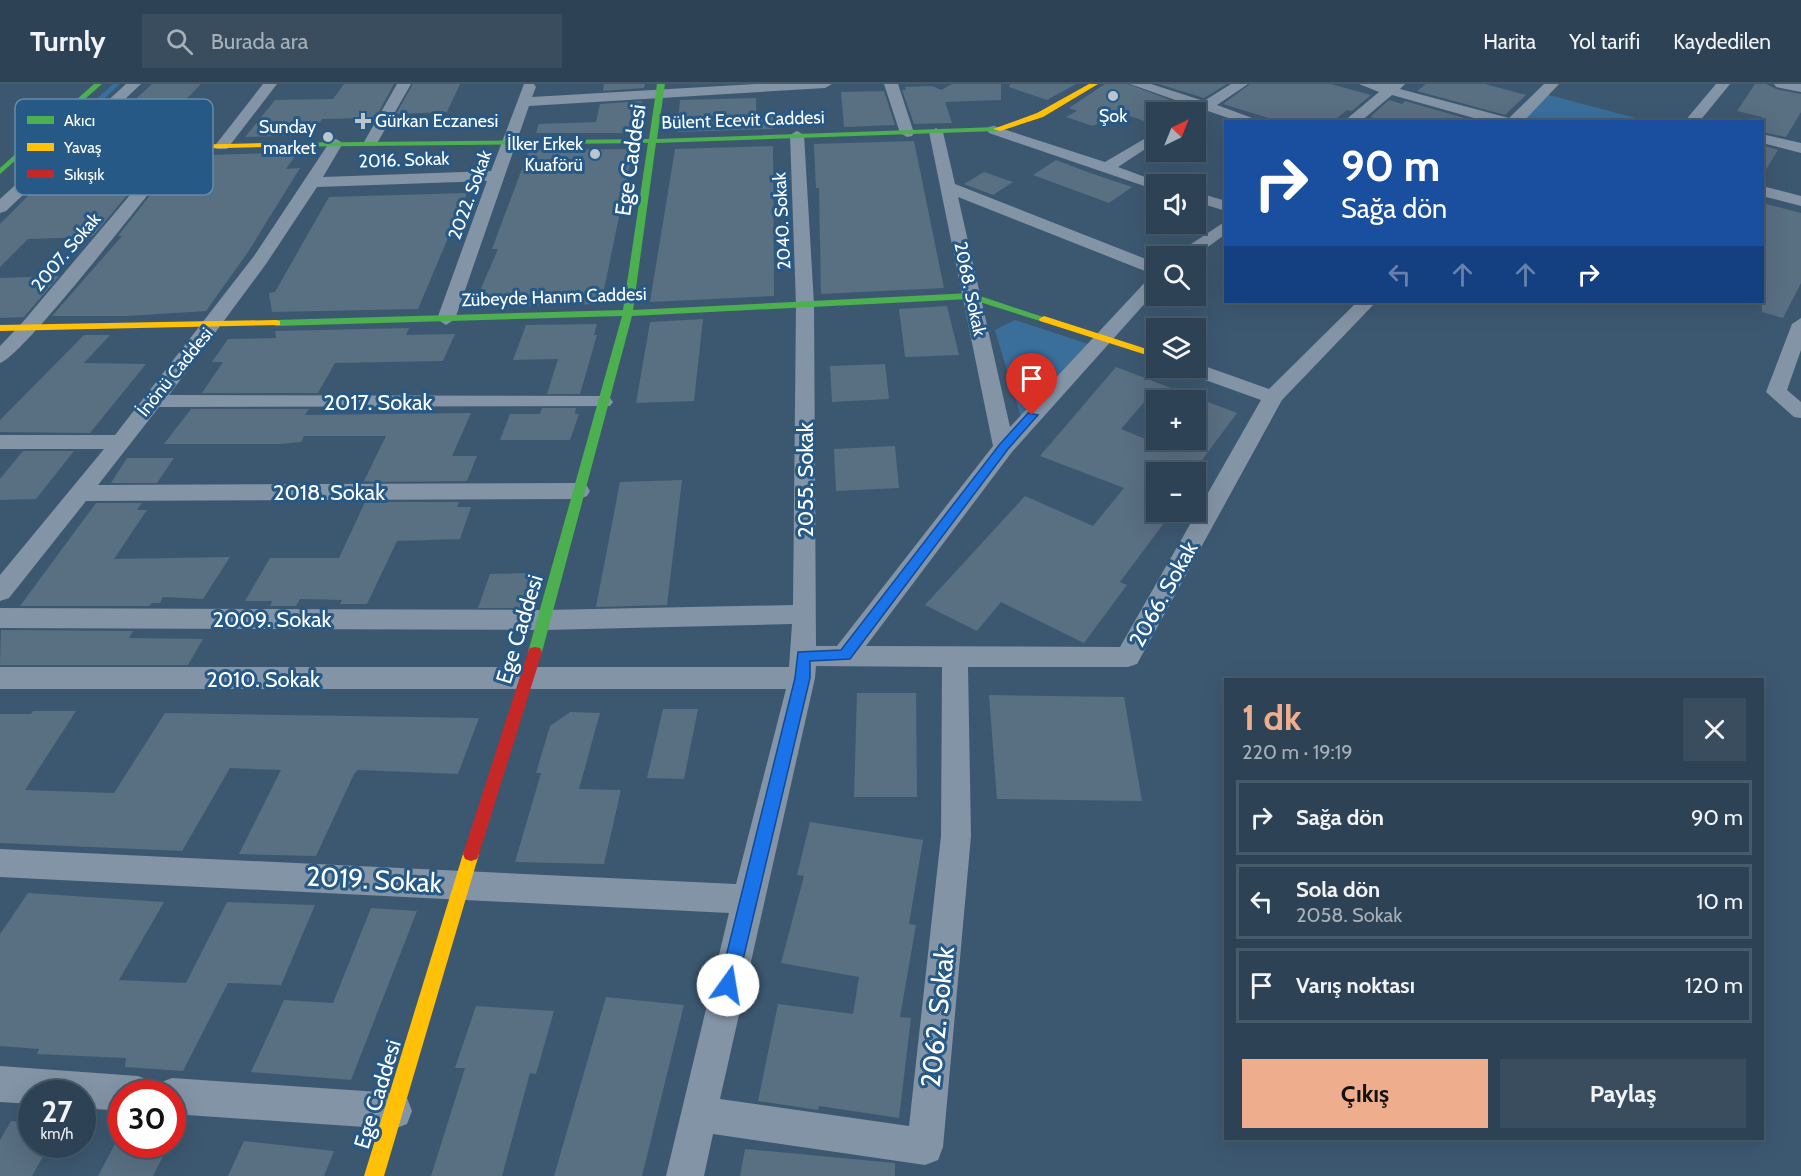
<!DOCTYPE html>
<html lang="tr">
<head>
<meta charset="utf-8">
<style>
	:root { --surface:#2d4254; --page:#394d5e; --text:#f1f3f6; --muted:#a7b0b8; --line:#485b6b; --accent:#eead8d }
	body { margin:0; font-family:Cabin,sans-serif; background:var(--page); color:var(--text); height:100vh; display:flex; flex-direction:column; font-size:22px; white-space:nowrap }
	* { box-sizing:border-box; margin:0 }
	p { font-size:20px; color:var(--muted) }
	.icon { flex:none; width:33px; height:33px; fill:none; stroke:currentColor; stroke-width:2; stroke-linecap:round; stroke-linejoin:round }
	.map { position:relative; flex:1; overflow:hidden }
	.side { position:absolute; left:1224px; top:594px; width:540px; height:462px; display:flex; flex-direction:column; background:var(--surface); border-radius:0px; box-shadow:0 6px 24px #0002,0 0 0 2px var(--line) }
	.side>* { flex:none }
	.top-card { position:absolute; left:1224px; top:36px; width:540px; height:183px; border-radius:0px; box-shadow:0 6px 24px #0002,0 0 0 2px var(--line); background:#1a4fa0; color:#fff; overflow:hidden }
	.needle { width:39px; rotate:43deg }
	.fabs { position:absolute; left:1146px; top:18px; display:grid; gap:12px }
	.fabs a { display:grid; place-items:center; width:60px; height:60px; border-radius:0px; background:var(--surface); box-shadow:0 6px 24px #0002,0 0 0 2px var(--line); font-size:30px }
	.speed { position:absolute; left:18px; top:996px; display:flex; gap:12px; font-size:30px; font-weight:700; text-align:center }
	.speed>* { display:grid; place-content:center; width:78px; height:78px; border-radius:50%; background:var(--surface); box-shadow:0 6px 24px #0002,0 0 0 2px var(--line); line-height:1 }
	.speed small { font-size:15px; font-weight:400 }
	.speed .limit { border:9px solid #d22; background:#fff; color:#111 }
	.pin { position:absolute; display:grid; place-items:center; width:51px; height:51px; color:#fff; margin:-62px -26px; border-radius:50% 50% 50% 0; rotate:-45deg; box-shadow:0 0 6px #0007 }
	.pin .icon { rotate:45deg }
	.me { position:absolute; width:66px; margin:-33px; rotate:13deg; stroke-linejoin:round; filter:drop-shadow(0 0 4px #0008) }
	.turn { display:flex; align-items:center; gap:21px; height:126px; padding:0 18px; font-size:27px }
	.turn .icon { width:78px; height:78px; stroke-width:2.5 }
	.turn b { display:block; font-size:42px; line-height:51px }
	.lanes { display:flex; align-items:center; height:57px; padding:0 18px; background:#0003; justify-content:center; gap:30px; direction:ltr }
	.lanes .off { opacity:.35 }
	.round { display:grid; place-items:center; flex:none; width:63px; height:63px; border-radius:0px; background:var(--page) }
	.head { display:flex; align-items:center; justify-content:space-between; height:102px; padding:0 18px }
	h1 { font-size:36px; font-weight:700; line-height:45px; color:var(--accent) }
	.cta { display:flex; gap:12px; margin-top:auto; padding:12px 18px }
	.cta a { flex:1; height:69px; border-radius:0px; background:var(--accent); color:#111; font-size:24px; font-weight:700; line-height:69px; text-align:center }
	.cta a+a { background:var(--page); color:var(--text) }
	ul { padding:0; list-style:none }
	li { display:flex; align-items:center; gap:18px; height:75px; margin:0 12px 9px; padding:0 6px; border:3px solid var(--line); border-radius:0px }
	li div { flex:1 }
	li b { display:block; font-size:22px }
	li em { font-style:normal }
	header { display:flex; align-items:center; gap:36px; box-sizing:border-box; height:84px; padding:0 30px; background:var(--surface); border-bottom:2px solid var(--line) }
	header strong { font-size:28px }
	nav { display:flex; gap:33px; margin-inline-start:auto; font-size:21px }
	.search { width:420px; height:54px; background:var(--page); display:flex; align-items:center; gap:15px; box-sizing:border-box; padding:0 21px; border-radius:0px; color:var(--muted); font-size:22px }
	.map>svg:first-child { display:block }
</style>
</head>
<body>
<header>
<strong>Turnly</strong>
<div class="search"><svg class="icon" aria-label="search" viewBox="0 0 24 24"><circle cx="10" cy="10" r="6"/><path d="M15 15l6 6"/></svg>Burada ara</div>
<nav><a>Harita</a><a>Yol tarifi</a><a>Kaydedilen</a></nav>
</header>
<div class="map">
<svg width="1801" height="1092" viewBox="0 0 1801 1092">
	<rect width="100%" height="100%" fill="#3c5870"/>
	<!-- green -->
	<g fill="#3a6f9c">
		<polygon points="113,0 120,0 63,53 54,54"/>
		<polygon points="1545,10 1647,37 1522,38"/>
		<polygon points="1015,236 1088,260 1021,333 995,246"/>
	</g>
	<!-- building -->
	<g fill="#596f82" fill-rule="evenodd">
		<polygon points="152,0 201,0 166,36 208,35 190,55 90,57"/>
		<polygon points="344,0 394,0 377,31 370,34 322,35 310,51 245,53 275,16 333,15"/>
		<polygon points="413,0 460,0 447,28 396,30"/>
		<polygon points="604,0 645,0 644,4 603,7"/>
		<polygon points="952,0 1001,0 1001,16 945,18 952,39 914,40 902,6 906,6 905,3 932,2 941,6"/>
		<polygon points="1010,0 1076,0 1047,16 1009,3"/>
		<polygon points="1105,0 1128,0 1183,21 1172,28 1156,28 1156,41 1118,28 1093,42 1066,33 1077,27 1069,24"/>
		<polygon points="1158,0 1227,0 1204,14"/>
		<polygon points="1250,0 1331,0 1371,11 1352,27 1347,26 1332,38 1282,38 1223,20"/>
		<polygon points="1426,0 1485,0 1526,11 1505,31 1417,7"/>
		<polygon points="1755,0 1766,0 1776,5 1801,10 1801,28 1786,53 1762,48 1762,33 1737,27"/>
		<polygon points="884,7 895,41 844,43 841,8"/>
		<polygon points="756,14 756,32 773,32 773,45 677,48 680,16"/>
		<polygon points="1389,16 1402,20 1405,17 1478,38 1380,38 1382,36 1370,33"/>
		<polygon points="642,17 637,49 536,49 539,40 596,38 600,20"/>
		<polygon points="914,57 944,204 821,210 819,104 816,104 814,60"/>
		<polygon points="1762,61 1778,66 1762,92"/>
		<polygon points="773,62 774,212 650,218 675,65"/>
		<polygon points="633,65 601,220 473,223 498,165 492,165 529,66"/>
		<polygon points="298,68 286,85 300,84 248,168 206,227 127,232 52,232 122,152 118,152 181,72"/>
		<polygon points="160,72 92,153 28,155 0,183 0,140 65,75"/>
		<polygon points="1056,76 1090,89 1132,103 1109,119 1033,91"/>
		<polygon points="984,88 1013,98 993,111 964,100"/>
		<polygon points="467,109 418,225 272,228 269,209 275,208 329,113"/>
		<polygon points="1762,119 1801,129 1801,199 1783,234 1762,228"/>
		<polygon points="59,192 24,233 0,234 0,194"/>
		<polygon points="947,222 959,271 905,273 899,225"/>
		<polygon points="703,235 694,317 636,319 650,238"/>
		<polygon points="597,240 594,251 597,251 580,310 547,310 558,275 513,276 526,241"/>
		<polygon points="409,244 406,251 455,250 443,277 335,279 318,309 202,309 223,278 212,278 228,255 276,254 275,247"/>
		<polygon points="84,251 110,251 84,279 146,280 90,349 0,348 0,336"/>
		<polygon points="885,280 889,315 832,318 830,282"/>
		<path d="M1116 283 1237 329 1193 388H1156V430L1167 435 1120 498 1127 501 1084 559 1001 518 977 547 925 521 1025 412 1093 442 1124 404 1040 372ZM1146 316H1196V356H1148L1121 345Z"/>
		<polygon points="542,324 576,324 575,330 579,330 570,356 500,356 510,330 540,330"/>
		<polygon points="191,325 309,325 305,331 471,329 452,372 477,372 467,397 374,398 364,397 386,352 304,352 301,358 280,360 164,360"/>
		<polygon points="895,362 899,404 836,407 834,365"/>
		<polygon points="23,367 74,367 36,415 0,416 0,395"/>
		<polygon points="127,374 174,374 157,399 111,399"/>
		<polygon points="682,396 667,521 596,523 620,398"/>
		<polygon points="365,418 459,418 457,423 471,423 460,455 397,457 367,520 340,520 342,516 300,515 296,522 270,522 272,517 245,517 270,474 339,474"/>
		<polygon points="96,419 142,419 137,426 147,426 114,475 230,473 203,515 163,513 160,519 152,519 149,522 20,522"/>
		<polygon points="531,489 521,524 478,524 490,490"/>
		<polygon points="1,546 133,547 129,554 203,555 188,581 0,581"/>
		<polygon points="857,609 916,609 917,713 854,713"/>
		<polygon points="989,611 1124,613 1142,717 997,715"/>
		<polygon points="663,625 698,625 684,695 647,694"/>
		<polygon points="33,627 76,627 25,706 114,709 165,629 479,634 458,690 358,686 354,690 316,772 239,770 281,686 230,684 182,767 0,759 0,630 31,630"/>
		<polygon points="570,628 600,629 579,705 621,706 604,780 515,778 541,689 536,689 550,642"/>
		<polygon points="810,738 923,756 909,840 916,841 900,933 911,934 899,1034 819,1022 818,1026 758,1017 778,920 853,930 859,893 781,879 804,792 797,791"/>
		<polygon points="28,809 164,818 119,896 186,899 227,818 315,821 281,901 228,899 183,987 125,983 126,974 37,970 39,965 0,962 0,850"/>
		<polygon points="371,824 417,827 351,996 251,988 284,916 333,919"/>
		<polygon points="606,913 684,921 642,1092 554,1092"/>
		<polygon points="476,922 554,927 536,990 530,989 502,1092 431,1092 465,984 455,984"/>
		<polygon points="11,1037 32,1039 32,1060 50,1060 32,1092 0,1092 0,1056"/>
		<polygon points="244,1057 334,1067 324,1092 228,1092"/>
		<polygon points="115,1060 169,1060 153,1092 98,1092"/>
		<polygon points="745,1065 895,1079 895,1092 740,1092"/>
	</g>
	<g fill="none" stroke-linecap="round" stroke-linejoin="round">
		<!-- street -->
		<g fill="#8394a6" fill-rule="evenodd">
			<polygon points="126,0 141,0 6,127 0,129 0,115"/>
			<polygon points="263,0 277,0 227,65 217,65 214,62 217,59"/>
			<polygon points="397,0 411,0 376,61 366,61 364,58"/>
			<polygon points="524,0 534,0 536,3 532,13 756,0 832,0 825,4 529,22 455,235 446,241 437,235 487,97 317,103 266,180 169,311 603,312 610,314 613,318 610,322 159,323 98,401 579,399 587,402 590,407 587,412 579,415 86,417 9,514 0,517 0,491 104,365 0,365 0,351 115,351 254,172 331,56 336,55 343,59 323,93 491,87"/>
			<polygon points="884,0 898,0 914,49 912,52 907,53 900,49"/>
			<polygon points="1130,0 1151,0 1204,17 1231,0 1248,0 1217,21 1263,38 1240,38 1208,27 1196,31 1191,27 1195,23"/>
			<polygon points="1359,0 1405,0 1400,5 1509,34 1544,0 1559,0 1523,38 1488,38 1392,11 1360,38 1343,38 1379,8"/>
			<polygon points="1716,0 1730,0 1699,38 1684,38"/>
			<polygon points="1774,0 1801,0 1801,8 1776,3"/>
			<polygon points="994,42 1105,78 1156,48 1156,58 1118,83 1164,100 1156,100 1156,106 989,49 987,46 989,43"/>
			<path d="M936 44 943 48 955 100 1156 179V190L1150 189 958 113 1010 343 1150 193 1156 192V207L1012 368 866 562 1120 563 1261 316 1183 288 1180 284H1196V279L1269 305 1357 218H1376L1282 316 1137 580 1128 583H968L971 752 943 1063 938 1076 925 1081 713 1050 704 1092H666L729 829 0 793V765L736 800 786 605H0V583H789L792 540 545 546 0 544V524L545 526 793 521 796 220 790 51 797 47 804 51 814 220 816 562H837L993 362 929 48ZM816 582 942 583 941 752 909 1042 720 1015 815 594Z"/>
			<polygon points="1762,50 1801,59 1801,69 1762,59"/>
			<path d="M178 58 186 63 183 66C158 97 23 273 0 279V262L22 239 173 60Z"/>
			<polygon points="1762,102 1801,112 1801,122 1762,112"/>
			<polygon points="1196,108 1226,117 1226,127 1196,118"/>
			<polygon points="1226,137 1226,150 1195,172 1177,172 1179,168"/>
			<polygon points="1801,234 1801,266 1787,306 1801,318 1801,334 1794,333 1766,308 1792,240"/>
			<polygon points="0,982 138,992 151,997 155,1009 159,999 172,994 394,1009 407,1014 412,1027 407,1040 394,1045 172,1030 172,1010 122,1010 122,1027 82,1024 82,1010 32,1010 32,1020 0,1018"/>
		</g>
		<!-- fast -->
		<g fill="#4caf50" fill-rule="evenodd">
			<polygon points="94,0 102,0 0,90 0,84"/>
			<polygon points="657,0 665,0 657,55 997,43 1001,45 997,47 656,59 633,226 971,209 1049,235 1044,238 1040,237 970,215 632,232 542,568 540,572 530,572 528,568 622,232 276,242 271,239 276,236 623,226 648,59 265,63 261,61 265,59 649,55"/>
		</g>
		<!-- slow -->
		<g fill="#ffc107" fill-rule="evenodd">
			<polygon points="1089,0 1098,0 1043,33 1000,47 993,45 1037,29"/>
			<polygon points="265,59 269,61 268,63 22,69 18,67 22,65"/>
			<polygon points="1044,232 1156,268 1156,274 1040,237 1039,235"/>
			<polygon points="276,236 280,237 280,241 0,247 0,241"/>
			<polygon points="471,763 477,765 479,770 384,1092 364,1092 463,770 465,765"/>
		</g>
		<!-- jam -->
		<polygon fill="#c62828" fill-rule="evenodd" points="535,563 540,564 542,568 479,770 477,775 471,777 465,775 463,770 528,568 530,564"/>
	</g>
	<!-- route -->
	<polygon fill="#1a73e8" stroke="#114b97" stroke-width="1.5" points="1028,329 1038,331 1008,365 850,575 810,577 810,594 737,901 734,907 728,910 722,907 719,901 795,594 798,568 841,566 1000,360"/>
	<!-- markers -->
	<g fill="#bbc5cd" stroke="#265986" stroke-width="2">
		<circle cx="1113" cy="12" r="6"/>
		<path d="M360 28h6v6h6v6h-6v6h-6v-6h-6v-6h6z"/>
		<circle cx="328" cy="53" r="6"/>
		<circle cx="595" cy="70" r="6"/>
	</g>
	<g text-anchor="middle" stroke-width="6" stroke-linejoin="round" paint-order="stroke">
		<!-- far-poi labels -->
		<g font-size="18" fill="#fff" stroke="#265986" text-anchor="end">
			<text x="1113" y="38" text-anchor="middle">Şok</text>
			<text x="375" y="43" text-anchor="start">Gürkan Eczanesi</text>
			<text x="316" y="49">Sunday<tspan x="316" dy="21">market</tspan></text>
			<text x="583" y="66">İlker Erkek<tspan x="583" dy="21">Kuaförü</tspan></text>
		</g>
		<!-- far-street labels -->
		<g font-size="18" fill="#fff" stroke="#265986">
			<text transform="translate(743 36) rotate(-2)" y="6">Bülent Ecevit Caddesi</text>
			<text transform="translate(404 76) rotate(-2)" y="6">2016. Sokak</text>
			<text transform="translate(470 111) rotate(-70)" y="6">2022. Sokak</text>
			<text transform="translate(782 137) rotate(-93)" y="6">2040. Sokak</text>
			<text transform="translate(66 168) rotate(-50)" y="6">2007. Sokak</text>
			<text transform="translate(970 205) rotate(78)" y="6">2068. Sokak</text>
			<text transform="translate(554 213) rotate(-2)" y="6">Zübeyde Hanım Caddesi</text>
			<text transform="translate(175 288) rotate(-51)" y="6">İnönü Caddesi</text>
		</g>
		<!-- street labels -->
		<g font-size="22" fill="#fff" stroke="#265986">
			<text transform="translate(630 76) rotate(-82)" y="8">Ege Caddesi</text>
			<text x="378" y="326">2017. Sokak</text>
			<text transform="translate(805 396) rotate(-90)" y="8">2055. Sokak</text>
			<text x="329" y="416">2018. Sokak</text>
			<text transform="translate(1163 510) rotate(-61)" y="8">2066. Sokak</text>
			<text x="272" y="543">2009. Sokak</text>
			<text transform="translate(519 545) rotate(-73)" y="8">Ege Caddesi</text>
			<text x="263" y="603">2010. Sokak</text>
			<text transform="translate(377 1010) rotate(-73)" y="8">Ege Caddesi</text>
		</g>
		<!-- near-street labels -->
		<g font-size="27" fill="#fff" stroke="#265986">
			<text transform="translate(374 796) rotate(3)" y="9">2019. Sokak</text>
			<text transform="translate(938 933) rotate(-84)" y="9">2062. Sokak</text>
		</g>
	</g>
	<!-- legend -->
	<rect x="15" y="15" width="198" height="96" rx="9" fill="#265986" stroke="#678baa" stroke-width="1.5"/>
	<rect x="27" y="32" width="27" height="8" fill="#4caf50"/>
	<rect x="27" y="59" width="27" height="8" fill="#ffc107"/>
	<rect x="27" y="86" width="27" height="8" fill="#c62828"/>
	<g font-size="16" fill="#fff">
		<text x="64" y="42">Akıcı</text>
		<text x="64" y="69">Yavaş</text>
		<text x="64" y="96">Sıkışık</text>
	</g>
</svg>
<div class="fabs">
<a><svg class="needle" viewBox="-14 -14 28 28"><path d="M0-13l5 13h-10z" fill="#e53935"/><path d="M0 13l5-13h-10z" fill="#a7b0b8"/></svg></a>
<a><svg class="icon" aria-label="sound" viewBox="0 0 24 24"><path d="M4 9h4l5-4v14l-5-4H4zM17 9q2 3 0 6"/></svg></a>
<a><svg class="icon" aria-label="search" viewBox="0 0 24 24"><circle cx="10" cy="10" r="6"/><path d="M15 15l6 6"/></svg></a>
<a><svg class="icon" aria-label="layers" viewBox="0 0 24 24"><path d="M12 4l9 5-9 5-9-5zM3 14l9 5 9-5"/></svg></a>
<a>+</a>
<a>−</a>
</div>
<div class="speed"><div>27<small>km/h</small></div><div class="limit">30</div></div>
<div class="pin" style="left:1032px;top:331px;background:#d93025"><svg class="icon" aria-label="arrive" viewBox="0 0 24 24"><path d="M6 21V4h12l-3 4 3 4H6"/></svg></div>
<svg class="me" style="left:728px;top:901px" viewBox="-20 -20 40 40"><circle r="19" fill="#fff"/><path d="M0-13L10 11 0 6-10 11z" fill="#1a73e8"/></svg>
<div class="top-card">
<div class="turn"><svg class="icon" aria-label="right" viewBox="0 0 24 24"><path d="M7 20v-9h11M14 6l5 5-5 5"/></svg><div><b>90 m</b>Sağa dön</div></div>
<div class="lanes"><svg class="icon off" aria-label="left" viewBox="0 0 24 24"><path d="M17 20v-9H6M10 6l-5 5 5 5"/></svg><svg class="icon off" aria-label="ahead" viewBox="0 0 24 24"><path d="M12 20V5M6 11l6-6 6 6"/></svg><svg class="icon off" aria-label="ahead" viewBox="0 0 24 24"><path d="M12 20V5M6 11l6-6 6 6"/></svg><svg class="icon" aria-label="right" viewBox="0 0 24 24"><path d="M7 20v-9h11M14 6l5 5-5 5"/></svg></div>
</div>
<section class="side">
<div class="head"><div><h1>1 dk</h1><p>220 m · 19:19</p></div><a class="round"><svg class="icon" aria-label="close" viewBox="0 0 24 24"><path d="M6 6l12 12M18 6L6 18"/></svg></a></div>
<ul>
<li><svg class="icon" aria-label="right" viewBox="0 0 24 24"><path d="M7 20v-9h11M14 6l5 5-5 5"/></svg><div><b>Sağa dön</b></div><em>90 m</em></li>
<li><svg class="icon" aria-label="left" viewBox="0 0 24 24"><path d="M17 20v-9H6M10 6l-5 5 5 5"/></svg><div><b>Sola dön</b><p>2058. Sokak</p></div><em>10 m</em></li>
<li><svg class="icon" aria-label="arrive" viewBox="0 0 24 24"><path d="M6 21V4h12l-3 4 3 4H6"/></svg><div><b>Varış noktası</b></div><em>120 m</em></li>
</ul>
<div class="cta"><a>Çıkış</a><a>Paylaş</a></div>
</section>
</div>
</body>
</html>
